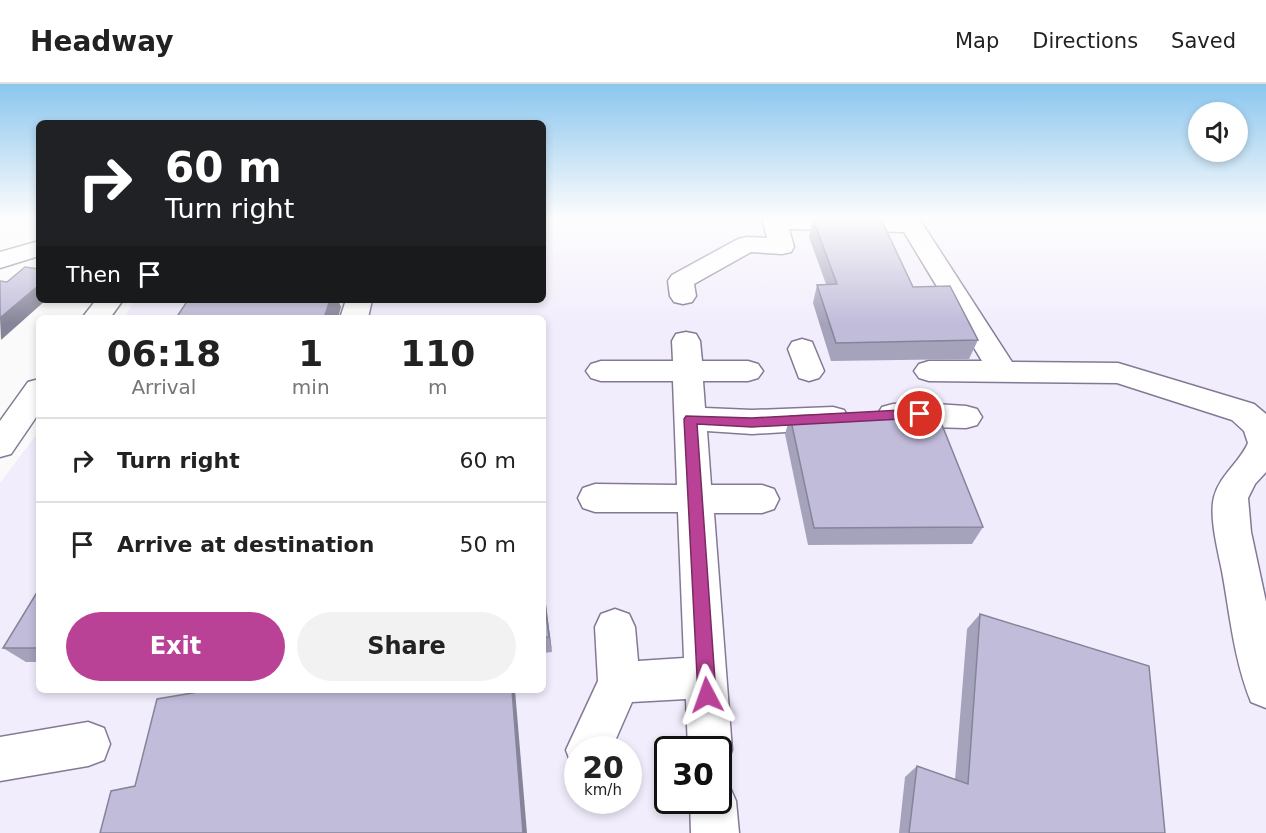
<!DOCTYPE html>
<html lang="en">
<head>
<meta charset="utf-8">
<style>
	:root { --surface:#fff; --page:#f2f2f2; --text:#222; --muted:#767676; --line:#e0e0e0; --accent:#b94297 }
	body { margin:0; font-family:"DejaVu Sans",sans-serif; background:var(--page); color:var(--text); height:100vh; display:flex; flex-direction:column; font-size:22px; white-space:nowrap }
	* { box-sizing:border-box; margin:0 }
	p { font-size:20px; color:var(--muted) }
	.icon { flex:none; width:33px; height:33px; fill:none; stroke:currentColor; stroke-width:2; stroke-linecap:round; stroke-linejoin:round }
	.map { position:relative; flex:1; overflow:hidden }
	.side { position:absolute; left:36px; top:231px; width:510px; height:378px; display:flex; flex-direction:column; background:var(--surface); border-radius:9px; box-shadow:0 3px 9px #0003 }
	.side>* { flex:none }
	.banner { position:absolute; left:36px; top:36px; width:510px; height:183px; border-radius:9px; box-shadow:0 3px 9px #0003; background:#202124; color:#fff; overflow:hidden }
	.tools { position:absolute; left:1188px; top:18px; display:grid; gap:12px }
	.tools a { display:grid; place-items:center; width:60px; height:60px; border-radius:50%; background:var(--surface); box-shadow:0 3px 9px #0003; font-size:30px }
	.speed { position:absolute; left:564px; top:652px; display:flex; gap:12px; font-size:30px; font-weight:700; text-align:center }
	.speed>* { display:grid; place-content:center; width:78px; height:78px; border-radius:50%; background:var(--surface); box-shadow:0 3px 9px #0003; line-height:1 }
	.speed small { font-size:15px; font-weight:400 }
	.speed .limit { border:3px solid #111; border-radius:9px; background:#fff; color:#111 }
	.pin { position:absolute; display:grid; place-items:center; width:51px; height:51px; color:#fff; margin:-26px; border:3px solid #fff; border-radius:50%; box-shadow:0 2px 6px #0007 }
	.me { position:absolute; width:66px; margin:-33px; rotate:356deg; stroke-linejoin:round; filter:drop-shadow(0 0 4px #0008) }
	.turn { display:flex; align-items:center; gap:21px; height:126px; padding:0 30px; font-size:27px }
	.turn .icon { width:78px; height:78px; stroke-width:2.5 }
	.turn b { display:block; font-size:42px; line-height:51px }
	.then { display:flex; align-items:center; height:57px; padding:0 30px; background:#0003; gap:12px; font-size:22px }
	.eta { display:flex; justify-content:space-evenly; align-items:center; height:102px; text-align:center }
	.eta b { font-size:36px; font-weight:700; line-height:42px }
	.primary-button { display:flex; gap:12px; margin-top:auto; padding:12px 30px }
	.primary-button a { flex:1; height:69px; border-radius:36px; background:var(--accent); color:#fff; font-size:24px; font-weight:700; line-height:69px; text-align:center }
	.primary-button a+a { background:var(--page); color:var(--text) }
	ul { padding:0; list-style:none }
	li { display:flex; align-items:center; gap:18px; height:84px; padding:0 30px; border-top:2px solid var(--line) }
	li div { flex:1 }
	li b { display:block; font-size:22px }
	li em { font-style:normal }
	header { display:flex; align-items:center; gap:36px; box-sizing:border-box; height:84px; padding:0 30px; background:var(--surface); border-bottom:2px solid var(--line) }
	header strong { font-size:28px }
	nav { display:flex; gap:33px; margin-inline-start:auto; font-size:21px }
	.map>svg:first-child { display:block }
</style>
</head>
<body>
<header>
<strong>Headway</strong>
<nav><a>Map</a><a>Directions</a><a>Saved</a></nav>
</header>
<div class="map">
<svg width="1266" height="749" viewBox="0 0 1266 749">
	<rect width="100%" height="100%" fill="#fafafa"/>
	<!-- built -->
	<path fill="#f2edfc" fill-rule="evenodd" d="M543 135H1266V749H0V399L39 347V606H543V234H123L136 216H543ZM578 666H628V717H578ZM668 666H718V717H668Z"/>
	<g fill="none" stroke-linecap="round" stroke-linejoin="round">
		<!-- minor casing -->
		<g stroke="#847994" stroke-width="3">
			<g id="minor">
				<path d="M765 135 920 136 1012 278 1118 279 1254 320 1266 330V388L1255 400 1248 414 1251 448 1266 518V624L1251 618C1234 576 1230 531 1222 487 1218 467 1209 433 1214 413 1220 391 1239 379 1248 359L1244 347 1232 336 1117 299 929 297 919 294 914 287 919 280 929 277H982L904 148 789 145 794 163 791 168 782 170 751 168 694 200 696 212 692 218 683 220 674 218 670 212 668 197 672 191 738 155 747 153 767 154 763 138Z"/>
				<polygon points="39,157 39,172 0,184 0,168"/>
				<polygon points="96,216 123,216 110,234 82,234"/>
				<polygon points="346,216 372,216 368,234 340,234"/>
				<polygon points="686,248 696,250 700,257 702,277 748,277 758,280 763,287 758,294 748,297 703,297 705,324 752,326 833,323 844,326 849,334 844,342 833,345 752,350 707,347 711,401 762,401 774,405 779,415 774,425 762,429 714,429 732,666 726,682 718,685 718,666 688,666 686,615 632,618 611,666 578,666 578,684 572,682 566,666 598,597 595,543 601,530 615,525 629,530 635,543 638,577 684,574 678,428 595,428 583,424 578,414 583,404 595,400 677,401 673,297 601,297 591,294 586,287 591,280 601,277 673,277 672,257 676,250"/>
				<polygon points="802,255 812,258 824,287 819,294 809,297 799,294 788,265 792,258"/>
				<polygon points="39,295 39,329 11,370 0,373 0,337 28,298"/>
				<polygon points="920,319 966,322 977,325 982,333 977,341 966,344 893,342 882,339 877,331 882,323 893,320"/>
				<polygon points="88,638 104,644 110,660 104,676 88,682 0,697 0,653"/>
				<polygon points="718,696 729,701 736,717 739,749 691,749 690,717 718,717"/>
			</g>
		</g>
		<!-- minor -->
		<use href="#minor" fill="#fff" fill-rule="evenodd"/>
	</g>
	<!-- wall -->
	<g fill="#a5a2bb">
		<polygon points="813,135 913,203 978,256 969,275 831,277 813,219 817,201 826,200 809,153"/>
		<polygon points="790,332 983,443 972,460 808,461 785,350"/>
		<polygon points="543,497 552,568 543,569"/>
		<polygon points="39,505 39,578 26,578 3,564"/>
		<polygon points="980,530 1165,749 899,749 905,693 917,682 955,696 967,545"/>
	</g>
	<!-- shaded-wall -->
	<g fill="#868499">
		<polygon points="39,201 39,216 46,216 1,256 0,234"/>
		<polygon points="330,216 338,216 341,223 338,234 324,234"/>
		<polygon points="543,497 552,568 549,553 543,507"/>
		<polygon points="512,606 515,606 527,749 523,749"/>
	</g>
	<!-- building -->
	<g fill="#c0bcda" stroke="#868499" stroke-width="1.5">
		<polygon points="813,135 881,135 913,203 950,202 978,256 836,259 817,201 837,200"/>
		<polygon points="25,183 39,185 39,201 0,234 0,197 7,198"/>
		<polygon points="188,216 330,216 324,234 176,234"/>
		<polygon points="936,326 983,443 814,444 790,332"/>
		<polygon points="39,505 39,564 3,564"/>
		<polygon points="543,507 549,553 543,554"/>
		<polygon points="980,530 1149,582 1165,749 909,749 917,682 968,700"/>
		<polygon points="210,606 512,606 523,749 100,749 111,707 135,702 157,615"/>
	</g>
	<!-- sky -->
	<linearGradient id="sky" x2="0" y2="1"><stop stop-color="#8bc6ee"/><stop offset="0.56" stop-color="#fdfdfd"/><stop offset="1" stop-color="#fdfdfd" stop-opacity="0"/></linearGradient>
	<rect width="1266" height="240" fill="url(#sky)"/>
	<!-- route -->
	<polygon fill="#b94297" stroke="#782b62" stroke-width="1.5" points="920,325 926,330 920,334 752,343 697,340 716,611 713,617 707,620 701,617 698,611 684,335 686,332 752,334"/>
</svg>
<div class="tools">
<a><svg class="icon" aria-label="sound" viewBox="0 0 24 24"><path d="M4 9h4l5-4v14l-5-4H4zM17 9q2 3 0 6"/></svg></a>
</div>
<div class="speed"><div>20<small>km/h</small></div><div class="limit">30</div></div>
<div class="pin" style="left:920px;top:330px;background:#d93025"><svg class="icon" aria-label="arrive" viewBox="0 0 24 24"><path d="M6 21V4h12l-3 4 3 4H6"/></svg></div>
<svg class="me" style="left:707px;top:611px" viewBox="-20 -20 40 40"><path d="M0-17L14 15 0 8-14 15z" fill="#b94297" stroke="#fff" stroke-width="4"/></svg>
<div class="banner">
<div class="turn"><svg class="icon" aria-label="right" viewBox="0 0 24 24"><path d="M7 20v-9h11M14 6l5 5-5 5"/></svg><div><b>60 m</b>Turn right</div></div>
<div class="then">Then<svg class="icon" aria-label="arrive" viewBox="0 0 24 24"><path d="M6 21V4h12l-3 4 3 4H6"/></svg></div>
</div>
<section class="side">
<div class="eta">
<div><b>06:18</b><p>Arrival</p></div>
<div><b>1</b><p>min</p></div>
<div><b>110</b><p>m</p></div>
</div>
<ul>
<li><svg class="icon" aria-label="right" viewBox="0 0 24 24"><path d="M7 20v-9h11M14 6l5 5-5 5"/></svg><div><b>Turn right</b></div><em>60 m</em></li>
<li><svg class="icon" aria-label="arrive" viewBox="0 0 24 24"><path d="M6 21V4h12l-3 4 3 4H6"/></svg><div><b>Arrive at destination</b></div><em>50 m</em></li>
</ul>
<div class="primary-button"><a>Exit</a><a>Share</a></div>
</section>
</div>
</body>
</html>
